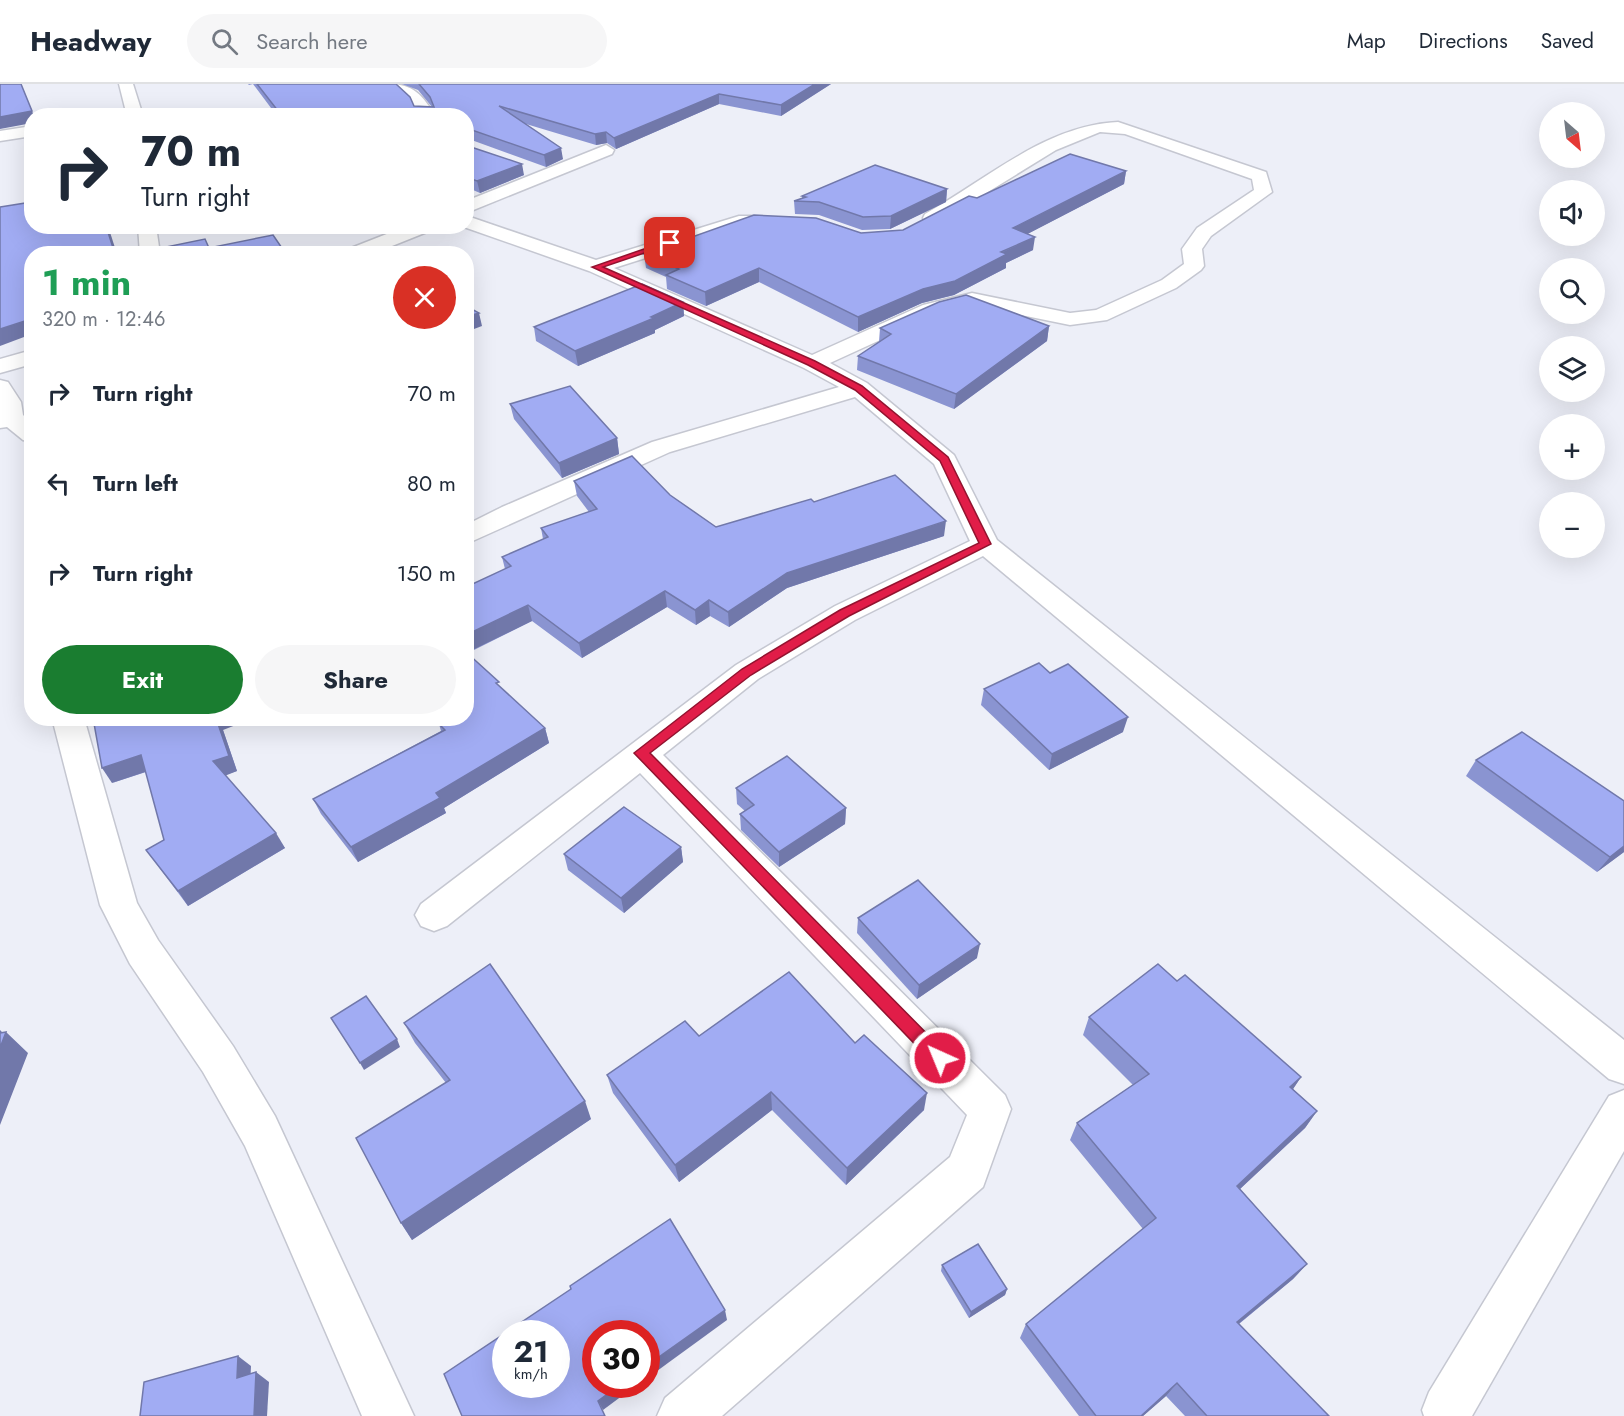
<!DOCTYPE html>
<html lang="en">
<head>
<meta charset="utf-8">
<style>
	:root { --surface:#fff; --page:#f6f6f7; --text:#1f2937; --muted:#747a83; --line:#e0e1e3; --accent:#1a7d30 }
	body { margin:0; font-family:Jost,sans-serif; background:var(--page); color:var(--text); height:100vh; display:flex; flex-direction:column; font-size:22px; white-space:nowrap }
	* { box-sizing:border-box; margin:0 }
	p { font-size:20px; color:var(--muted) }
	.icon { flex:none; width:33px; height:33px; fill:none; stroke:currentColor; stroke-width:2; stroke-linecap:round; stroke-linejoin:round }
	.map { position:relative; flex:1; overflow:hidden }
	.side { position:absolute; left:24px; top:162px; width:450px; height:480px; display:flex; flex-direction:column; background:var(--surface); border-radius:24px; box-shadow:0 6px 24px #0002 }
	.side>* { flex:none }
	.guide { position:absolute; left:24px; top:24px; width:450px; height:126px; border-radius:24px; box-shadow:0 6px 24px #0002; background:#fff; color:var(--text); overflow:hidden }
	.needle { width:39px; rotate:152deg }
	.tools { position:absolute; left:1539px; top:18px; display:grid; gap:12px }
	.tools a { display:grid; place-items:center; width:66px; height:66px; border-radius:50%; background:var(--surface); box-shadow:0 6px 24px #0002; font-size:30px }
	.speed { position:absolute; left:492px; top:1236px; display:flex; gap:12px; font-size:30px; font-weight:700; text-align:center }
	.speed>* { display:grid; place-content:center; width:78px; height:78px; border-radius:50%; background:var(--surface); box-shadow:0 6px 24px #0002; line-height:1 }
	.speed small { font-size:15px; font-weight:400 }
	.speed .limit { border:9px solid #d22; background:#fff; color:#111 }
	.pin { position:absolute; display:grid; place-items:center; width:51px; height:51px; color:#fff; margin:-26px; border-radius:12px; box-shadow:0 3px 9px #0006 }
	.me { position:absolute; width:66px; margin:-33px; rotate:316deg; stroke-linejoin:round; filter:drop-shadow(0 0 4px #0008) }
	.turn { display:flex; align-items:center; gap:21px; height:126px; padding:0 18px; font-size:27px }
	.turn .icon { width:78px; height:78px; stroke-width:2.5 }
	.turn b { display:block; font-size:42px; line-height:51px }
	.round { display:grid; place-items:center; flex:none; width:63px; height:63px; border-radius:32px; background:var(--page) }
	.headline { display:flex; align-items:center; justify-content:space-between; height:102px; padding:0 18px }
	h1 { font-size:36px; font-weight:700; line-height:45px; color:#1e9e55 }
	.primary-button { display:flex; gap:12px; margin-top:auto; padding:12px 18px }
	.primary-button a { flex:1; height:69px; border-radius:36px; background:var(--accent); color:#fff; font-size:24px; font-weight:700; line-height:69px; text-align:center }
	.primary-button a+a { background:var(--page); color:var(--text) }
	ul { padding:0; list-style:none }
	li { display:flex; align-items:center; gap:18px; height:90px; padding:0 18px }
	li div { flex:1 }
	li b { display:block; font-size:22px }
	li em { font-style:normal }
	header { display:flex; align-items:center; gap:36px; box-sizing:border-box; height:84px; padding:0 30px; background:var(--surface); border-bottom:2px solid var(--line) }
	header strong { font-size:28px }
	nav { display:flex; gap:33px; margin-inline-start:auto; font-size:21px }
	.search { width:420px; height:54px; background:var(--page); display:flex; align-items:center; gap:15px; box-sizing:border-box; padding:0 21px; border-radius:33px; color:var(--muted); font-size:22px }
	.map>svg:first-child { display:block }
</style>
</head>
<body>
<header>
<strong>Headway</strong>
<div class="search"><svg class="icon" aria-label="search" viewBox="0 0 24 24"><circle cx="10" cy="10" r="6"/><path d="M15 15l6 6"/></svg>Search here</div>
<nav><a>Map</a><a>Directions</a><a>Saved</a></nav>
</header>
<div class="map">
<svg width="1624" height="1332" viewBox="0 0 1624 1332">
	<rect width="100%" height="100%" fill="#edeff8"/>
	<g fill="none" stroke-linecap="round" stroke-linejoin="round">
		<!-- minor casing -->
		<g stroke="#c5c7d1" stroke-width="3">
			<g id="minor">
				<polygon points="119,0 133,0 143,32 127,32"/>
				<path d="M389 0C413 0 423 11 435 32H419L414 22Z"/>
				<path d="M1118 38 1266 88 1272 108 1211 152 1202 165 1204 182 1201 186 1176 204 1107 236 1070 241 972 221 937 230 830 279 867 299 954 371 997 456 1624 956V1000L1609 995 983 472 855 536 758 595 663 671 1005 1011 1011 1025 983 1103 722 1332H657L665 1314 950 1073 967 1031 640 689 447 842 434 847 421 842 415 831 421 820 736 581 835 522 970 457 934 380 855 313 670 368 466 460V441L502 423 652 358 839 303 804 284 589 187 461 142H466V133L473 134 596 176 739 132H753L755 136 753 140 614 184 812 271 923 221 972 209 1070 229 1096 226 1162 196 1184 180 1182 165 1197 144 1254 106 1252 95 1125 50 1100 48 1056 66 939 138H925L923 134 925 130C986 96 1046 41 1118 38Z"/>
				<polygon points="32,42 32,52 0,57 0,47"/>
				<polygon points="606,61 614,66 612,70 466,129 466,117"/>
				<polygon points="138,142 156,142 160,170 140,170"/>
				<polygon points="407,142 434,142 432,146 372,170 344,170 346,166"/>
				<polygon points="32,266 32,280 0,289 0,275"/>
				<polygon points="0,296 8,298 21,318 23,331 32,339 32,358 23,356 7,343 0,344"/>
				<polygon points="52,634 84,634 137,819 158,856 233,962 275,1032 414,1332 362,1332 245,1062 203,988 130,880 100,821"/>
				<polygon points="1624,1006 1624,1067 1472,1332 1424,1332 1422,1326 1429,1308 1609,1012"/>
			</g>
		</g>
		<!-- minor -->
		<use href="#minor" fill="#fff" fill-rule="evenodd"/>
	</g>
	<!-- wall -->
	<g fill="#8a94d1">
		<polygon points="248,0 396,0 414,22 432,23 418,6 402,0 831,0 781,32 719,20 616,65 607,59 596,61 526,40 563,75 546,83 466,54 466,32 277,32 253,0 249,1"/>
		<polygon points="466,60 468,62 524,91 480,109 466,103"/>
		<polygon points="1126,87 1124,100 1027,150 1033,166 1006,179 1006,184 954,211 922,219 858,248 759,198 706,222 667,205 666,193 646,184 644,170 861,149 903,146 977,114"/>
		<polygon points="947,105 946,118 890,145 862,146 819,131 795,130 794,117 802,114 802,112"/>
		<polygon points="683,218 684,232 655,246 655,249 578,282 536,257 534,243"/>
		<polygon points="1049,242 1047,257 954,325 857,286 858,272 879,258 880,244"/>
		<polygon points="510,320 617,354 619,370 562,394 514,335"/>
		<polygon points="574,397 670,411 716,443 814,418 944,452 787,504 729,543 710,532 696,541 667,523 582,574 532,537 468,569 500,603 545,644 549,659 444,724 446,729 358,778 321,730 313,715 441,647 439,640 444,638 441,634 466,634 466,503 505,485 502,473 543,455 541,444 589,428 577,412"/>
		<polygon points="1050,589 1123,648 1049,686 981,621 984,605"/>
		<polygon points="223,646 237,687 225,691 285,764 188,822 146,766 164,756 146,688 112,699"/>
		<polygon points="1476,676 1624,768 1597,788 1466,692"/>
		<polygon points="736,704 846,724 845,740 779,783 741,746 740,730 745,727 737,720"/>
		<polygon points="681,763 683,778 624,829 568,786 564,770"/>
		<polygon points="858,834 977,874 917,915 857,849"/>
		<polygon points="1177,897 1301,993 1293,1005 1317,1027 1305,1044 1240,1105 1307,1180 1293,1195 1239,1240 1329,1332 1185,1332 1166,1312 1143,1332 1079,1332 1020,1254 1026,1240 1143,1145 1070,1056 1077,1039 1133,1001 1083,951 1089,933"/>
		<polygon points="404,939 591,1035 412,1156 401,1139 446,999 415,959"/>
		<polygon points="699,952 855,959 924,1026 846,1101 772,1026 679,1098 613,1009 607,991"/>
		<polygon points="942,1181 1007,1205 1005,1211 969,1234 941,1187"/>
	</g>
	<!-- shaded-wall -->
	<g fill="#7178aa">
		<polygon points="21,0 34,32 32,32 32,39 0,45 0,33"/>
		<polygon points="815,0 831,0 781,32 781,21"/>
		<polygon points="719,10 719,20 616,65 614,54"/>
		<polygon points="606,48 607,59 596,61 595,50"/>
		<polygon points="561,64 563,75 546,83 544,71"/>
		<polygon points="522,80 524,91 480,109 477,97"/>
		<polygon points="1126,87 1124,100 1012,158 1013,144"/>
		<polygon points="947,105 946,118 890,145 891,132"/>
		<polygon points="106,142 108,142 117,170 115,170"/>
		<polygon points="364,142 379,142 365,145"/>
		<polygon points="1035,153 1033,166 1006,179 1006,184 954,211 922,219 858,248 858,233 923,205"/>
		<polygon points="759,184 759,198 706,222 705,208"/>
		<polygon points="683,218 684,232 655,246 655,249 578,282 575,267"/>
		<polygon points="479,229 482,242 466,248 466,233"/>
		<polygon points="25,237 32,250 0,262 0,245"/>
		<polygon points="1049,242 1047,257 954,325 956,310"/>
		<polygon points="617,354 619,370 562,394 559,379"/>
		<polygon points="946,437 944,452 787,504 729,543 728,528 787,489"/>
		<polygon points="665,507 667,523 582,574 579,559"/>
		<polygon points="709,516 710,532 696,541 695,526"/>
		<polygon points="528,521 532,537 466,569 466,551"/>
		<polygon points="1128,633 1123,648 1049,686 1052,670"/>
		<polygon points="216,634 254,634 223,646 237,687 222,693 213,677"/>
		<polygon points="545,644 549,659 444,724 446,729 358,778 351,763 436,709"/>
		<polygon points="141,671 151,686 112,699 102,684"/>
		<polygon points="846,724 845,740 779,783 779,768"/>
		<polygon points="276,749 285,764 188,822 178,807"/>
		<polygon points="1624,762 1624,768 1597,788 1610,773"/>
		<polygon points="681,763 683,778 624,829 621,814"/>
		<polygon points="980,860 977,874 917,915 919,901"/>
		<polygon points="0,946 5,951 6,948 28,969 0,1041"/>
		<polygon points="397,955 400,963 364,986 360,979"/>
		<polygon points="1301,993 1289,1011 1290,1003"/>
		<polygon points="771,1008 772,1026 679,1098 675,1081"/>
		<polygon points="927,1009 924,1026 846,1101 847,1084"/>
		<polygon points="585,1017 591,1035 412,1156 401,1139"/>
		<polygon points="1317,1027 1305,1044 1226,1118 1237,1102"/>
		<polygon points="1307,1180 1293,1195 1225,1251 1237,1238"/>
		<polygon points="1007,1205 1005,1211 969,1234 971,1228"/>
		<polygon points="725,1226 727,1236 646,1295 646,1282"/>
		<polygon points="238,1272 251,1282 250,1304 237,1294"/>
		<polygon points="256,1288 269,1298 267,1332 254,1332"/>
		<polygon points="1177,1299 1166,1312 1143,1332 1141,1332"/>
		<polygon points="621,1300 638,1300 603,1326 598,1317"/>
	</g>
	<!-- building -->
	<g fill="#a1acf3" stroke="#7178aa" stroke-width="1.5" fill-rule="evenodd">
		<polygon points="0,0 21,0 32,27 0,33"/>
		<polygon points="257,0 396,0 410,13 414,22 434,23 430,13 419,0 815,0 781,21 719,10 614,54 606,48 595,50 499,22 561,64 544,71 466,44 466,32 282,32"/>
		<polygon points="466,60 468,62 522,80 477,97 466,93"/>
		<polygon points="1070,70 1126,87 1013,144 1035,153 1001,168 1007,170 955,197 923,205 858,233 759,184 705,208 666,191 679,185 644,170 754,131 816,134 861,149 903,146 969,112 977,114"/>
		<polygon points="875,81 947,105 891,132 863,133 819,118 794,117 806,113 802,112"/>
		<polygon points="32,118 32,142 106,142 115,170 32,170 32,255 25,237 0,245 0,123"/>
		<polygon points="273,151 286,170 132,170 205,155 209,164"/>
		<polygon points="642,200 683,218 651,233 654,234 575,267 534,243"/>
		<polygon points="966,211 1049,242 956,310 858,272 891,250 880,244 939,218"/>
		<polygon points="466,222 479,229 466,233"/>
		<polygon points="570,302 617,354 559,379 510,320"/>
		<polygon points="632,372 670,411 716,443 811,415 814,418 895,391 946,437 787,489 728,528 709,516 695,526 665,507 579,559 528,521 466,551 466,503 511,482 502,473 548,453 541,444 597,425 574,397"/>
		<polygon points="466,568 499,598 496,599 545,644 436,709 440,714 351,763 313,715 445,646 439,640 450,634 466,634"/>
		<polygon points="1039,579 1050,589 1068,580 1128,633 1052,670 984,605"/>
		<polygon points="93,634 216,634 229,672 213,677 276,749 178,807 146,766 164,756 141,671 102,684"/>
		<polygon points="1522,648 1624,717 1624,762 1610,773 1476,676"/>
		<polygon points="787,672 846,724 779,768 740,730 754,721 736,704"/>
		<polygon points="624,723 681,763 621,814 564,770"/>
		<polygon points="918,796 980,860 919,901 858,834"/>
		<polygon points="490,880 585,1017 401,1139 356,1054 450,996 404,939"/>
		<polygon points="1158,880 1177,897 1185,891 1301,993 1290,1003 1317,1027 1237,1102 1307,1180 1237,1238 1329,1332 1207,1332 1177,1299 1141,1332 1096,1332 1026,1240 1156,1134 1077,1039 1149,990 1089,933"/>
		<polygon points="789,888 855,959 864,951 927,1009 847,1084 771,1008 675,1081 607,991 685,937 699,952"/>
		<polygon points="366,912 397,955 360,979 331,934"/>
		<polygon points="6,948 0,964 0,949"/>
		<path d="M670 1135 725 1226 646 1282V1250H596V1300H621L598 1317 605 1332H462L444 1290 571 1205 570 1202ZM506 1250H556V1300H506Z"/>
		<polygon points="978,1160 1007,1205 971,1228 942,1181"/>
		<polygon points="238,1272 237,1294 256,1288 254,1332 140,1332 144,1298"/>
	</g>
	<!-- route -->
	<polygon fill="#e11d48" stroke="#92132f" stroke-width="1.5" points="667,157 674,159 603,183 815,277 862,302 948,373 991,460 849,532 751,591 650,669 946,969 949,974 946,980 940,982 934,980 634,669 742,585 840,526 979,459 940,377 855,306 808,281 592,183"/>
</svg>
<div class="tools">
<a><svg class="needle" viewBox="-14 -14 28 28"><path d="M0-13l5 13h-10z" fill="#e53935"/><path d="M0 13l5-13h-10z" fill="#747a83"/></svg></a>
<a><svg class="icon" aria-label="sound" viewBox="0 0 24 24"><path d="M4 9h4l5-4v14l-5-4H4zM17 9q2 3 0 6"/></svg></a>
<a><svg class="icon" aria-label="search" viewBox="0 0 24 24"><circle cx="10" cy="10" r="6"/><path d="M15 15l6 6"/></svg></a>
<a><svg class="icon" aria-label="layers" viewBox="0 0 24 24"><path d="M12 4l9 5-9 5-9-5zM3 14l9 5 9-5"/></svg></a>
<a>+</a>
<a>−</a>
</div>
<div class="speed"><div>21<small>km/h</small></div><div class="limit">30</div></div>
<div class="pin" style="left:670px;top:159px;background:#d93025"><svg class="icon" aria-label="arrive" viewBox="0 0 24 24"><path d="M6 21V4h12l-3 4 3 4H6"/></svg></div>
<svg class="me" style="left:940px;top:974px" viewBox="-20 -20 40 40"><circle r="17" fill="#e11d48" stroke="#fff" stroke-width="3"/><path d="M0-11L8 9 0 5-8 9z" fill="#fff"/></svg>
<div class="guide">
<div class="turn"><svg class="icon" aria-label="right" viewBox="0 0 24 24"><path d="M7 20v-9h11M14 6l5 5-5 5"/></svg><div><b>70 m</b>Turn right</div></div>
</div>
<section class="side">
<div class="headline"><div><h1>1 min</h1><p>320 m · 12:46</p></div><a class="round" style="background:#d93025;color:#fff"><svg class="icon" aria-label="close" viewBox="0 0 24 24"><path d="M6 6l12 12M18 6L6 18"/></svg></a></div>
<ul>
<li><svg class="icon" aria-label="right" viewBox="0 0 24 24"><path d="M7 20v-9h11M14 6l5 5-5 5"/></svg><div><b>Turn right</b></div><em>70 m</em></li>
<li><svg class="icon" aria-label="left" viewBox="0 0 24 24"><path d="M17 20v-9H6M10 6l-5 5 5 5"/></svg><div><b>Turn left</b></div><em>80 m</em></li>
<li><svg class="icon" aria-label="right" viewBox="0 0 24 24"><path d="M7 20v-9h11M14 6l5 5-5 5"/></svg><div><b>Turn right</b></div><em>150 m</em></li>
</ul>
<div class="primary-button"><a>Exit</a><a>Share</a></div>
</section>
</div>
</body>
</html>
